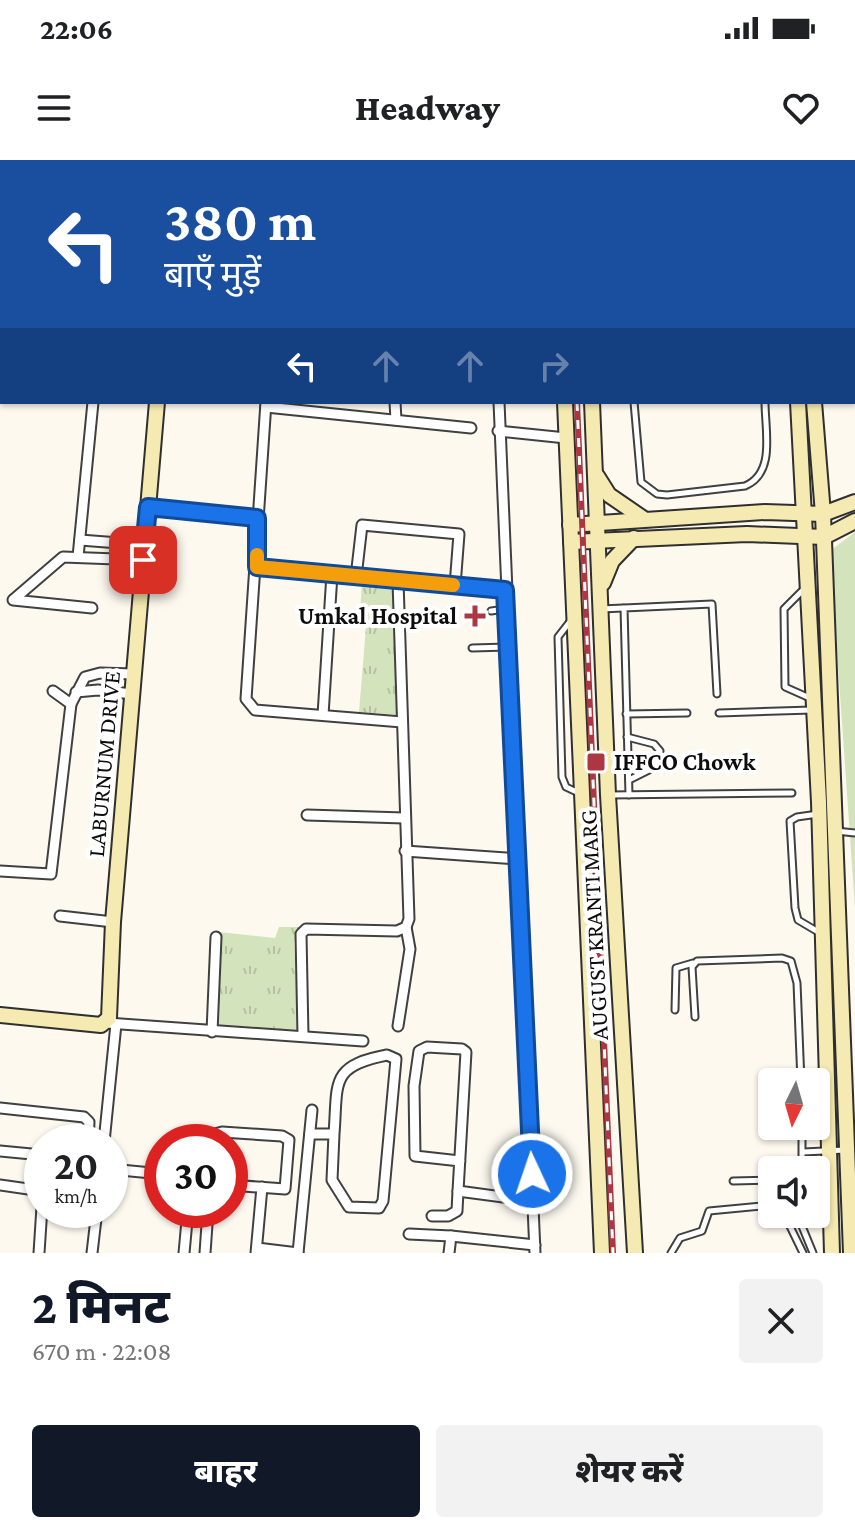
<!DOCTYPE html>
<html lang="hi">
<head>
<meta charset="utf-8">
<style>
	:root { --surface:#fff; --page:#f2f2f2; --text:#202124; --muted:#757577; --accent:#111827 }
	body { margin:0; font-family:"Crimson Pro","Noto Sans Devanagari",serif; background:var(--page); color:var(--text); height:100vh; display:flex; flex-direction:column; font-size:30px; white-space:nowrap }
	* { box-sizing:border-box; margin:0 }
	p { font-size:26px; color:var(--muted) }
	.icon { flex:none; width:44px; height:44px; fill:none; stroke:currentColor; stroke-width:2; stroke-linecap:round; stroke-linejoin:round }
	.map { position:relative; height:1093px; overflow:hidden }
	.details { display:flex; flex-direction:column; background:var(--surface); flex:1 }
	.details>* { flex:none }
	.guide { position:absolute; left:0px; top:0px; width:856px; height:244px; box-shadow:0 2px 6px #0004; background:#1a4fa0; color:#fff; overflow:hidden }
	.needle { width:52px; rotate:185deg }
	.buttons { position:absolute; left:758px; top:908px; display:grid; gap:16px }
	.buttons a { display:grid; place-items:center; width:72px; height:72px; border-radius:8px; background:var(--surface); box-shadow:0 2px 6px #0004; font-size:40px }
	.speed { position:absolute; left:24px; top:964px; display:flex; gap:16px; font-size:40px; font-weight:700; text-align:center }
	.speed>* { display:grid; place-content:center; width:104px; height:104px; border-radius:50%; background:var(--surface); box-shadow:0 2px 6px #0004; line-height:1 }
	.speed small { font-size:20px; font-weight:400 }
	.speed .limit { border:12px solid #d22; background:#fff; color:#111 }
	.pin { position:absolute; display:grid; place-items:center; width:68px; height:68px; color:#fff; margin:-34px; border-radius:16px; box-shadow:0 4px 12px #0006 }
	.me { position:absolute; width:88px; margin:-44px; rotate:357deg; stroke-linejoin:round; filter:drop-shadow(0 0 6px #0008) }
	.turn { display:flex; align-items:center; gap:28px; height:168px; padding:0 32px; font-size:36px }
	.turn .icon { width:104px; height:104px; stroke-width:2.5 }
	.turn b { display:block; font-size:56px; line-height:68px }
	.lanes { display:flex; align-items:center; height:76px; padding:0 32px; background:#0003; justify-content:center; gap:40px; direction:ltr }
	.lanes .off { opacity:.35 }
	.round { display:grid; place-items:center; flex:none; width:84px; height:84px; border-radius:8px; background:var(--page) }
	.summary { display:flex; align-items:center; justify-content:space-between; height:136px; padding:0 32px }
	h1 { font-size:48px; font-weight:800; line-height:60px; color:var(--accent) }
	.action { display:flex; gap:16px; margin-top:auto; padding:16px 32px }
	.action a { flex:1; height:92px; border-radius:8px; background:var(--accent); color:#fff; font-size:32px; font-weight:800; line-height:92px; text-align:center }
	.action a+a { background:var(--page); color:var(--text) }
	.status { display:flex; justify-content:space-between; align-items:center; height:56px; padding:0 40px; background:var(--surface); direction:ltr }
	.status svg { height:22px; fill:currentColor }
	header { display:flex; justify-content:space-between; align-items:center; height:104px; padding:0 32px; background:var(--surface); font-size:36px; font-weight:800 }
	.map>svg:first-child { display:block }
</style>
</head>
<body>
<div class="status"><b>22:06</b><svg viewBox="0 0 49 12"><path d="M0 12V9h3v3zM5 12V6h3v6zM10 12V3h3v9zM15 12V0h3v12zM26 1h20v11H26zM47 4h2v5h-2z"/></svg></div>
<header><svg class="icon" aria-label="menu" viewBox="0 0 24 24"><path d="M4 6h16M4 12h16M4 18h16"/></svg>Headway<svg class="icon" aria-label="heart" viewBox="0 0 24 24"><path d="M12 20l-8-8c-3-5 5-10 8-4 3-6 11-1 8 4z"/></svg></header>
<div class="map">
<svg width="855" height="1093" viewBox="0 0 855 1093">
	<defs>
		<pattern id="park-tufts" width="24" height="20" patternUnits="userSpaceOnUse" patternTransform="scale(2)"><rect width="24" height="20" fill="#d3e3bc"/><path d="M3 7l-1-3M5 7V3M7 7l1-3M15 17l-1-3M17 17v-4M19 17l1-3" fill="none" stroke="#b4c2a0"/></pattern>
	</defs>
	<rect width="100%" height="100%" fill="#fdf9ef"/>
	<!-- grass -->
	<polygon fill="#d3e3bc" points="855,372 855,748 830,391"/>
	<!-- park -->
	<g fill="url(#park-tufts)">
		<polygon points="362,422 394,425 397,555 359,552 367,455 360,453"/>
		<polygon points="279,767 299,767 294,783 299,872 216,869 219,772 275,778"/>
	</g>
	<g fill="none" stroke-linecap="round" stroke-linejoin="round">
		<!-- lane casing -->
		<g stroke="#404040" stroke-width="9">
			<g id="lane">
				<path d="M634 242 641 322 657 334 667 335 745 326C776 313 765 271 765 242"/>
				<polyline points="804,429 784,449 785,527 812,539"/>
				<polyline points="601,449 623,448"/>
				<polyline points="491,451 506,449"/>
				<polyline points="572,459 558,477 562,617 566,627 581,634"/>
				<polyline points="472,488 508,487"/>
				<polyline points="719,553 812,550"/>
				<polyline points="626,554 687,553"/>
				<polyline points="627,577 654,584 660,591 657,606 629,620"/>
				<polyline points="609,635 792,633"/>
				<polyline points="629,635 624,448 712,444 717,534"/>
				<polyline points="818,654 797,657 790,661 795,748 798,760 820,773"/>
				<polyline points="836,671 855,673"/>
				<polyline points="675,850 676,808 693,803"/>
				<polyline points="695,857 692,807 697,801 782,798 791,801 797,823 801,922"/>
				<polyline points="803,992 845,990"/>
				<polyline points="802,1010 802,966"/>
				<polyline points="733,1021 772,1020"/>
				<polyline points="816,1040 829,1038"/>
				<polyline points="784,1054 803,1093"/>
				<polyline points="797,1054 813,1093"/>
				<polyline points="671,1093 680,1078 702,1071 709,1051 772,1045"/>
			</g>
		</g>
		<!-- street casing -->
		<g stroke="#404040" stroke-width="13">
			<g id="street">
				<polyline points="378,0 378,2"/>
				<polyline points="74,2 74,0"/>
				<polyline points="283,2 283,0"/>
				<polyline points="0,33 2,33"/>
				<polyline points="0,122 2,122"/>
				<polyline points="0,225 2,225"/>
				<path d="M266 242C259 341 252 440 246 539L255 550 402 562"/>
				<polyline points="395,242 396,260"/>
				<polyline points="499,242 535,1093"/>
				<polyline points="266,247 471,268"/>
				<polyline points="498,271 566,278"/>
				<polyline points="148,347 257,358"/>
				<polyline points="80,380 145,385"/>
				<polyline points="78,397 93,242"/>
				<polyline points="257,407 505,430"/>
				<polyline points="356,417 362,365 459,374 455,426"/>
				<polyline points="92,448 13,440 63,397 143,400"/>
				<polyline points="53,531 71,544"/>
				<polyline points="76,532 98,530 132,534"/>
				<polyline points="323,555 332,414"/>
				<polyline points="307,655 404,658"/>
				<polyline points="405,691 519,699"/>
				<polyline points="0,711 51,714 71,544 85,517 100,513 134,514"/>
				<polyline points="60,756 113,762"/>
				<polyline points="107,863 363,881"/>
				<polyline points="398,866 410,789 406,767"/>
				<polyline points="212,872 216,777"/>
				<polyline points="303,876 301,774 306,769 397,771 406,767 409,759 398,421"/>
				<polyline points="0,948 84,957 89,962 88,982"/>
				<path d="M310 974H334C338 923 329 906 387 895L396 899 383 1041 379 1048 349 1047 332 1020 334 974"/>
				<polyline points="104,982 116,864"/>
				<polyline points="213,982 215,974 222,972 282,976 289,980 285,1029 230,1025"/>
				<polyline points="0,991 42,995"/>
				<polyline points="110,1009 162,1014"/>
				<polyline points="0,1025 42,1031"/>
				<polyline points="458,1031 466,892 462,889 427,887 419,891 414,926 415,996 460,1001"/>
				<polyline points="432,1056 448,1056 457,1051 458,1031 533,1041"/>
				<polyline points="409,1074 451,1076"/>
				<polyline points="257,1088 298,1093"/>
				<polyline points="39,1093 42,1047"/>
				<polyline points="92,1093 97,1050"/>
				<polyline points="184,1093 188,1050"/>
				<polyline points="205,1093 208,1050"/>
				<polyline points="256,1093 262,1027"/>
				<polyline points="298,1093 312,950"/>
				<polyline points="449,1093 451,1076 535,1085"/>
			</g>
		</g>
		<!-- secondary casing -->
		<g stroke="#2f2f2f" stroke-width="18">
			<g id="secondary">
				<polyline points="554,0 554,2"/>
				<polyline points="583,0 583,2"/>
				<polyline points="788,0 788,2"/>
				<polyline points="805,0 805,2"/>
				<polyline points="177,2 177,0"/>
				<polyline points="825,2 828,0"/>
				<polyline points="853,2 855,1"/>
				<polyline points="565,242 602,1093"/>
				<polyline points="592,242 608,635 635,1093"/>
				<polyline points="798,242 819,642 832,1093"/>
				<polyline points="814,242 823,354 851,1093"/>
				<polyline points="597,316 609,335 644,359"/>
				<polyline points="570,365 765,352 823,354 855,342"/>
				<polyline points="571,382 747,374 824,377 855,361"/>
				<polyline points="603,423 612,401 634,378"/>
				<polyline points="0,855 101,865 109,858 113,762 157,242"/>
			</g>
		</g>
		<!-- lane -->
		<use href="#lane" stroke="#fff" stroke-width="5"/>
		<!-- street -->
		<use href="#street" stroke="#fff" stroke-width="9"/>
		<!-- secondary -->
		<use href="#secondary" stroke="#f5eab1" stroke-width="14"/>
		<!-- rail casing -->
		<g stroke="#ac3642" stroke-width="6">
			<g id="rail">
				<polyline points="577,0 577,2"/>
				<polyline points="577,242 613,1093"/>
			</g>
		</g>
		<!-- rail -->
		<use href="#rail" stroke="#fff" stroke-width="3" stroke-dasharray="9" stroke-linecap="butt"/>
	</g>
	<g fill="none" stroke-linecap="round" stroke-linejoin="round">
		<!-- route casing -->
		<g stroke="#114b97" stroke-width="20">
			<polyline id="route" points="143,400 148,347 257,358 257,407 505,430 532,1014"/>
		</g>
		<!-- route -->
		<use href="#route" stroke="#1a73e8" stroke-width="14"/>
		<!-- slow -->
		<polyline stroke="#f59e0b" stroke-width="14" points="257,395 257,407 453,425"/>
	</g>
	<!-- markers -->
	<g fill="#ac3642" stroke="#fff" stroke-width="3">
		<path d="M471 444h8v8h8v8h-8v8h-8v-8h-8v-8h8z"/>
		<rect x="586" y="592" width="20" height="20" rx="4"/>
	</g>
	<g text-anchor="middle" stroke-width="8" stroke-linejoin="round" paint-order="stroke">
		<!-- poi labels -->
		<g font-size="24" font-weight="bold" fill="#0d0d0d" stroke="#fff" text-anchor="end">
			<text x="457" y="464">Umkal Hospital</text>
			<text x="614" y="610" text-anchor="start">IFFCO Chowk</text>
		</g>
		<!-- street labels -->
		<g font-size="24" fill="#0d0d0d" stroke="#fff">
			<text transform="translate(104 604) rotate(-85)" y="8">LABURNUM DRIVE</text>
			<text transform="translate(594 765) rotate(-93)" y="8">AUGUST KRANTI MARG</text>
		</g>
	</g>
</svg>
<div class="buttons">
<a><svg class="needle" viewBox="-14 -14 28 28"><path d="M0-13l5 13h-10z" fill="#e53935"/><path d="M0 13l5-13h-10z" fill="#757577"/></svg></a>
<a><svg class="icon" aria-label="sound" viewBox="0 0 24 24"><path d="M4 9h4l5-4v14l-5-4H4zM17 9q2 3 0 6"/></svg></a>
</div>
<div class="speed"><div>20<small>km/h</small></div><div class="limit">30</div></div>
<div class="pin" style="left:143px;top:400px;background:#d93025"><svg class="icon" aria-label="arrive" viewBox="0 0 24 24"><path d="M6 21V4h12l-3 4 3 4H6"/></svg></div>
<svg class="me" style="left:532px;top:1014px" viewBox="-20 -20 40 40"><circle r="17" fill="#1a73e8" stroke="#fff" stroke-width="3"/><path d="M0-11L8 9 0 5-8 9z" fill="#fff"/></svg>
<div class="guide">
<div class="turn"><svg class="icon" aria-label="left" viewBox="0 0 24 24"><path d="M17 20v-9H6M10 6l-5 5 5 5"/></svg><div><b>380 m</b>बाएँ मुड़ें</div></div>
<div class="lanes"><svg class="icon" aria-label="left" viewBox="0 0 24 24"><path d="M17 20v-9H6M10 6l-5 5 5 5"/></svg><svg class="icon off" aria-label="ahead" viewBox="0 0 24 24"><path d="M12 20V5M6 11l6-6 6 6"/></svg><svg class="icon off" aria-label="ahead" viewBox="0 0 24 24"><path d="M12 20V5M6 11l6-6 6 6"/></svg><svg class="icon off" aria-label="right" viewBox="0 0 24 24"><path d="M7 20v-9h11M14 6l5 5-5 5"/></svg></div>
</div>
</div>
<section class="details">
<div class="summary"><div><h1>2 मिनट</h1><p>670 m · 22:08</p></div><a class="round"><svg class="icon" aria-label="close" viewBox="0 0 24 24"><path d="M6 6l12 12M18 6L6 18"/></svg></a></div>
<div class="action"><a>बाहर</a><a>शेयर करें</a></div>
</section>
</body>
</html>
